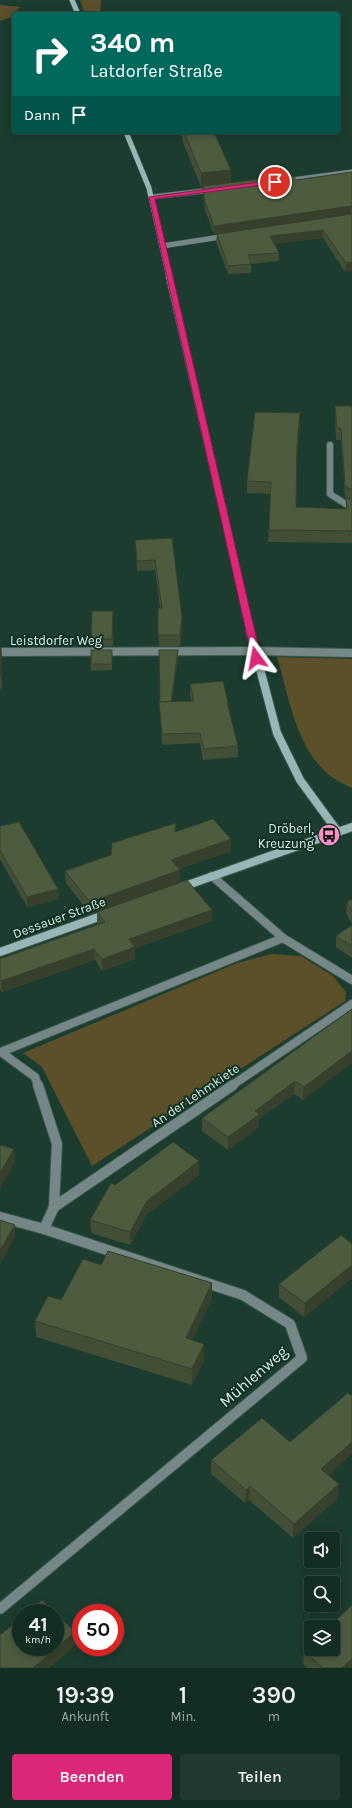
<!DOCTYPE html>
<html lang="de">
<head>
<meta charset="utf-8">
<style>
	:root { --surface:#142d22; --page:#21392f; --text:#f1f3f6; --muted:#9da8a5; --line:#334940; --accent:#db2777 }
	body { margin:0; font-family:Karla,sans-serif; background:var(--page); color:var(--text); height:100vh; display:flex; flex-direction:column; font-size:15px; white-space:nowrap }
	* { box-sizing:border-box; margin:0 }
	p { font-size:13px; color:var(--muted) }
	.icon { flex:none; width:22px; height:22px; fill:none; stroke:currentColor; stroke-width:2; stroke-linecap:round; stroke-linejoin:round }
	.map { position:relative; height:1668px; overflow:hidden }
	.drawer { display:flex; flex-direction:column; background:var(--surface); flex:1 }
	.drawer>* { flex:none }
	.guide { position:absolute; left:12px; top:12px; width:328px; height:122px; border-radius:4px; box-shadow:0 2px 10px #0003,0 0 0 1px var(--line); background:#00695c; color:#fff; overflow:hidden }
	.buttons { position:absolute; left:304px; top:1532px; display:grid; gap:8px }
	.buttons a { display:grid; place-items:center; width:36px; height:36px; border-radius:4px; background:var(--surface); box-shadow:0 2px 10px #0003,0 0 0 1px var(--line); font-size:20px }
	.speed { position:absolute; left:12px; top:1604px; display:flex; gap:8px; font-size:20px; font-weight:700; text-align:center }
	.speed>* { display:grid; place-content:center; width:52px; height:52px; border-radius:50%; background:var(--surface); box-shadow:0 2px 10px #0003,0 0 0 1px var(--line); line-height:1 }
	.speed small { font-size:10px; font-weight:400 }
	.speed .limit { border:6px solid #d22; background:#fff; color:#111 }
	.pin { position:absolute; display:grid; place-items:center; width:34px; height:34px; color:#fff; margin:-17px; border:2px solid #fff; border-radius:50%; box-shadow:0 1px 4px #0007 }
	.me { position:absolute; width:44px; margin:-22px; rotate:347deg; stroke-linejoin:round; filter:drop-shadow(0 0 3px #0008) }
	.turn { display:flex; align-items:center; gap:14px; height:84px; padding:0 12px; font-size:18px }
	.turn .icon { width:52px; height:52px; stroke-width:2.5 }
	.turn b { display:block; font-size:28px; line-height:34px }
	.then { display:flex; align-items:center; height:38px; padding:0 12px; background:#0003; gap:8px; font-size:15px }
	.eta { display:flex; justify-content:space-evenly; align-items:center; height:68px; text-align:center }
	.eta b { font-size:24px; font-weight:600; line-height:28px }
	.action { display:flex; gap:8px; margin-top:auto; padding:8px 12px }
	.action a { flex:1; height:46px; border-radius:4px; background:var(--accent); color:#fff; font-size:16px; font-weight:600; line-height:46px; text-align:center }
	.action a+a { background:var(--page); color:var(--text) }
	.map>svg:first-child { display:block }
</style>
</head>
<body>
<div class="map">
<svg width="352" height="1668" viewBox="0 0 352 1668">
	<rect width="100%" height="100%" fill="#1b3c2e"/>
	<!-- green -->
	<g fill="#5b502a">
		<polygon points="80,0 101,0 100,14 85,14"/>
		<polygon points="0,5 20,7 11,17 0,21"/>
		<path d="M277 657 352 659V788C346 785 339 782 333 778 296 751 289 697 277 657Z"/>
		<polygon points="271,954 301,956 333,976 346,992 345,1001 92,1166 42,1067 23,1053 237,963"/>
	</g>
	<g fill="none" stroke-linecap="round" stroke-linejoin="round">
		<!-- street-far3 casing -->
		<g stroke="#3a584b" stroke-width="6">
			<g id="street-far3">
				<polyline points="285,181 352,172"/>
				<polyline points="152,197 212,190"/>
				<polyline points="162,246 227,236"/>
			</g>
		</g>
		<!-- street-far2 casing -->
		<g stroke="#3a584b" stroke-width="8">
			<polyline id="street-far2" points="330,445 330,494 352,508"/>
		</g>
		<!-- street-far1 casing -->
		<g stroke="#3a584b" stroke-width="10">
			<g id="street-far1">
				<polyline points="0,652 255,651 352,653"/>
				<polyline points="212,876 283,938"/>
				<polyline points="38,1086 35,1077 1,1052 283,938 352,980"/>
				<polyline points="231,1086 352,1004"/>
			</g>
		</g>
		<!-- street casing -->
		<g stroke="#3a584b" stroke-width="12">
			<g id="street">
				<polyline points="38,1085 57,1144 54,1207"/>
				<polyline points="0,1217 44,1229 243,1295 290,1324 302,1358 0,1609"/>
				<polyline points="44,1229 54,1207 233,1085"/>
			</g>
		</g>
		<!-- secondary-far2 casing -->
		<g stroke="#3a584b" stroke-width="6">
			<g id="secondary-far2">
				<polyline points="72,0 78,14"/>
				<polyline points="126,132 149,188 169,277"/>
			</g>
		</g>
		<!-- secondary-far1 casing -->
		<g stroke="#3a584b" stroke-width="8">
			<polyline id="secondary-far1" points="169,276 251,632"/>
		</g>
		<!-- secondary casing -->
		<g stroke="#3a584b" stroke-width="10">
			<g id="secondary">
				<polyline points="250,631 277,733 300,780 338,832"/>
				<polyline points="182,887 352,827"/>
				<polyline points="0,952 107,914"/>
			</g>
		</g>
		<!-- street-far3 -->
		<use href="#street-far3" stroke="#758787" stroke-width="5"/>
		<!-- street-far2 -->
		<use href="#street-far2" stroke="#758787" stroke-width="6"/>
		<!-- street-far1 -->
		<use href="#street-far1" stroke="#758787" stroke-width="8"/>
		<!-- street -->
		<use href="#street" stroke="#758787" stroke-width="10"/>
		<!-- secondary-far2 -->
		<use href="#secondary-far2" stroke="#99b6b6" stroke-width="5"/>
		<!-- secondary-far1 -->
		<use href="#secondary-far1" stroke="#99b6b6" stroke-width="6"/>
		<!-- secondary -->
		<use href="#secondary" stroke="#99b6b6" stroke-width="8"/>
	</g>
	<!-- wall -->
	<g fill="#424e36">
		<polygon points="182,132 214,132 231,183 296,180 352,172 352,170 352,271 345,272 323,238 275,244 279,253 279,261 251,264 251,273 228,274 216,242 217,234 214,234 205,210 203,195 203,187 201,187 182,140"/>
		<polygon points="335,406 352,406 352,543 268,542 271,494 247,493 247,481 300,425 297,456 296,507 346,509 346,499 345,498 341,440 336,440 335,418"/>
		<polygon points="172,538 182,617 182,628 180,646 159,646 158,608 160,608 155,570 137,571 135,540"/>
		<polygon points="113,618 113,646 92,646 91,639"/>
		<polygon points="0,647 2,659 2,688 0,689"/>
		<polygon points="91,650 112,650 112,670 91,671"/>
		<polygon points="178,650 178,657 172,702 191,701 190,694 190,684 228,702 228,707 238,746 238,757 203,760 200,743 162,745 160,713 159,702"/>
		<polygon points="0,826 58,889 59,899 27,907 0,859"/>
		<polygon points="176,832 231,839 231,851 179,869 180,882 90,914 66,883 65,871 111,855"/>
		<polygon points="352,899 352,924 346,913 347,902"/>
		<polygon points="97,912 212,921 135,948 135,959 102,971 95,960 2,992 0,990 0,959 98,924 97,923"/>
		<polygon points="352,925 352,958 336,947 336,936"/>
		<polygon points="352,1009 303,1100 294,1094 259,1119 259,1127 228,1150 202,1131 202,1118"/>
		<polygon points="199,1161 199,1175 147,1214 130,1245 91,1233 90,1220 115,1185"/>
		<polygon points="352,1244 352,1278 304,1317 279,1297 279,1284"/>
		<polygon points="212,1299 192,1340 204,1344 204,1360 192,1385 36,1337 35,1321 61,1300"/>
		<polygon points="211,1460 328,1475 338,1498 293,1538 249,1500 245,1503 211,1474"/>
		<polygon points="304,1651 352,1668 307,1668 303,1664"/>
	</g>
	<!-- shaded-wall -->
	<g fill="#36402c">
		<polygon points="231,170 231,183 201,187 201,173"/>
		<polygon points="352,206 351,214 214,234 214,226"/>
		<polygon points="323,230 323,238 270,245 270,236"/>
		<polygon points="352,262 352,271 345,272 346,263"/>
		<polygon points="300,413 300,425 297,459 297,447"/>
		<polygon points="182,617 182,628 180,646 180,635"/>
		<polygon points="1,647 2,659 2,688 1,676"/>
		<polygon points="178,650 178,657 171,709 171,702"/>
		<polygon points="231,839 231,851 171,872 171,860"/>
		<polygon points="180,870 180,882 90,914 90,902"/>
		<polygon points="58,889 59,899 27,907 27,897"/>
		<polygon points="212,910 212,921 135,948 135,959 102,971 102,959 129,939"/>
		<polygon points="94,949 95,960 2,992 1,981"/>
		<polygon points="352,1051 352,1063 303,1100 304,1087"/>
		<polygon points="295,1081 294,1094 259,1119 259,1127 228,1150 228,1137 255,1111"/>
		<polygon points="14,1149 15,1162 0,1189 0,1173"/>
		<polygon points="199,1161 199,1175 147,1214 130,1245 130,1232 147,1201"/>
		<polygon points="15,1225 15,1238 0,1265 0,1250"/>
		<polygon points="352,1265 352,1278 304,1317 305,1303"/>
		<polygon points="212,1283 212,1299 186,1354 186,1338"/>
		<polygon points="204,1344 204,1360 192,1385 192,1369"/>
		<polygon points="352,1442 352,1454 320,1483 321,1469"/>
		<polygon points="339,1484 338,1498 293,1538 294,1524"/>
		<polygon points="250,1486 249,1500 245,1503 246,1490"/>
		<polygon points="75,1632 76,1645 49,1668 33,1668"/>
		<polygon points="352,1659 352,1668 342,1668"/>
	</g>
	<!-- building -->
	<g fill="#4d5b3f" stroke="#36402c">
		<polygon points="184,132 214,132 231,170 201,173"/>
		<polygon points="352,172 352,206 214,226 205,202 203,186 292,175 296,180"/>
		<polygon points="352,214 352,262 346,263 323,230 270,236 279,253 248,255 251,264 228,266 217,234"/>
		<polygon points="335,406 352,406 352,490 345,486 341,428 337,428"/>
		<polygon points="255,412 300,413 297,447 296,507 347,509 346,498 352,500 352,531 269,530 271,482 247,481"/>
		<polygon points="172,538 182,617 180,635 158,635 158,608 162,608 155,560 137,561 135,540"/>
		<polygon points="92,611 113,611 112,639 91,639"/>
		<rect x="0" y="647" width="1" height="29"/>
		<rect x="91" y="650" width="21" height="14"/>
		<polygon points="159,650 178,650 171,702 160,702"/>
		<polygon points="223,681 228,702 227,702 238,746 204,749 200,733 162,734 159,702 194,701 190,684"/>
		<polygon points="213,819 231,839 171,860 180,870 90,902 65,871 111,855 112,843 176,823 175,832"/>
		<polygon points="19,822 58,889 27,897 0,850 0,826"/>
		<polygon points="187,880 212,910 129,939 135,947 102,959 94,949 1,981 0,980 0,959 105,922 97,912"/>
		<polygon points="352,899 352,912 347,902"/>
		<polygon points="352,925 352,946 336,936"/>
		<polygon points="352,1009 352,1051 304,1087 295,1081 255,1111 260,1114 228,1137 202,1118"/>
		<polygon points="173,1142 199,1161 147,1201 130,1232 90,1220 111,1183 115,1185"/>
		<polygon points="0,1145 14,1149 0,1173"/>
		<polygon points="0,1220 15,1225 0,1250"/>
		<polygon points="341,1235 352,1244 352,1265 305,1303 279,1284"/>
		<polygon points="108,1251 212,1283 186,1338 204,1344 192,1369 35,1321 48,1296 61,1300 83,1259 101,1265"/>
		<polygon points="348,1393 352,1396 352,1442 321,1469 339,1484 294,1524 250,1486 246,1490 211,1460 262,1418 290,1442"/>
		<polygon points="42,1600 75,1632 33,1668 0,1668 0,1635 21,1618 21,1647 55,1647 55,1613 27,1613"/>
		<polygon points="352,1605 352,1659 342,1668 323,1668 304,1651 311,1644 311,1649 333,1649 333,1627 329,1627"/>
	</g>
	<!-- route -->
	<polygon fill="#db2777" stroke="#8e194d" points="275,180 278,182 277,183 155,199 261,658 256,660 252,658 149,197"/>
	<!-- icons -->
	<defs>
		<g id="bus-disc" transform="scale(1.15)"><circle r="9.5" fill="#fb8fc6" stroke="#103224"/><path d="M-5-6H5V4H4V6H2V4H-2V6H-4V4H-5ZM-3.5-4V0h7V-4ZM-3.5 1.2v1.5H-2V1.2ZM2 1.2v1.5H3.5V1.2Z" fill="#111"/></g>
	</defs>
	<g fill-rule="evenodd">
		<use href="#bus-disc" x="329" y="835"/>
	</g>
	<g text-anchor="middle" stroke-width="4" stroke-linejoin="round" paint-order="stroke">
		<!-- street labels -->
		<g font-size="13" fill="#dbeee4" stroke="#103224">
			<text x="56" y="645">Leistdorfer Weg</text>
			<text transform="translate(59 917) rotate(-20)" y="5">Dessauer Straße</text>
			<text transform="translate(195 1095) rotate(-34)" y="5">An der Lehmkiete</text>
		</g>
		<!-- poi labels -->
		<g font-size="13" fill="#dbeee4" stroke="#103224" text-anchor="end">
			<text x="314" y="833">Dröberl,<tspan x="314" dy="15">Kreuzung</tspan></text>
		</g>
		<!-- near-street labels -->
		<g font-size="16" fill="#dbeee4" stroke="#103224">
			<text transform="translate(253 1376) rotate(-41)" y="6">Mühlenweg</text>
		</g>
	</g>
</svg>
<div class="buttons">
<a><svg class="icon" aria-label="sound" viewBox="0 0 24 24"><path d="M4 9h4l5-4v14l-5-4H4zM17 9q2 3 0 6"/></svg></a>
<a><svg class="icon" aria-label="search" viewBox="0 0 24 24"><circle cx="10" cy="10" r="6"/><path d="M15 15l6 6"/></svg></a>
<a><svg class="icon" aria-label="layers" viewBox="0 0 24 24"><path d="M12 4l9 5-9 5-9-5zM3 14l9 5 9-5"/></svg></a>
</div>
<div class="speed"><div>41<small>km/h</small></div><div class="limit">50</div></div>
<div class="pin" style="left:275px;top:182px;background:#d93025"><svg class="icon" aria-label="arrive" viewBox="0 0 24 24"><path d="M6 21V4h12l-3 4 3 4H6"/></svg></div>
<svg class="me" style="left:256px;top:658px" viewBox="-20 -20 40 40"><path d="M0-17L14 15 0 8-14 15z" fill="#db2777" stroke="#fff" stroke-width="4"/></svg>
<div class="guide">
<div class="turn"><svg class="icon" aria-label="right" viewBox="0 0 24 24"><path d="M7 20v-9h11M14 6l5 5-5 5"/></svg><div><b>340 m</b>Latdorfer Straße</div></div>
<div class="then">Dann<svg class="icon" aria-label="arrive" viewBox="0 0 24 24"><path d="M6 21V4h12l-3 4 3 4H6"/></svg></div>
</div>
</div>
<section class="drawer">
<div class="eta">
<div><b>19:39</b><p>Ankunft</p></div>
<div><b>1</b><p>Min.</p></div>
<div><b>390</b><p>m</p></div>
</div>
<div class="action"><a>Beenden</a><a>Teilen</a></div>
</section>
</body>
</html>
